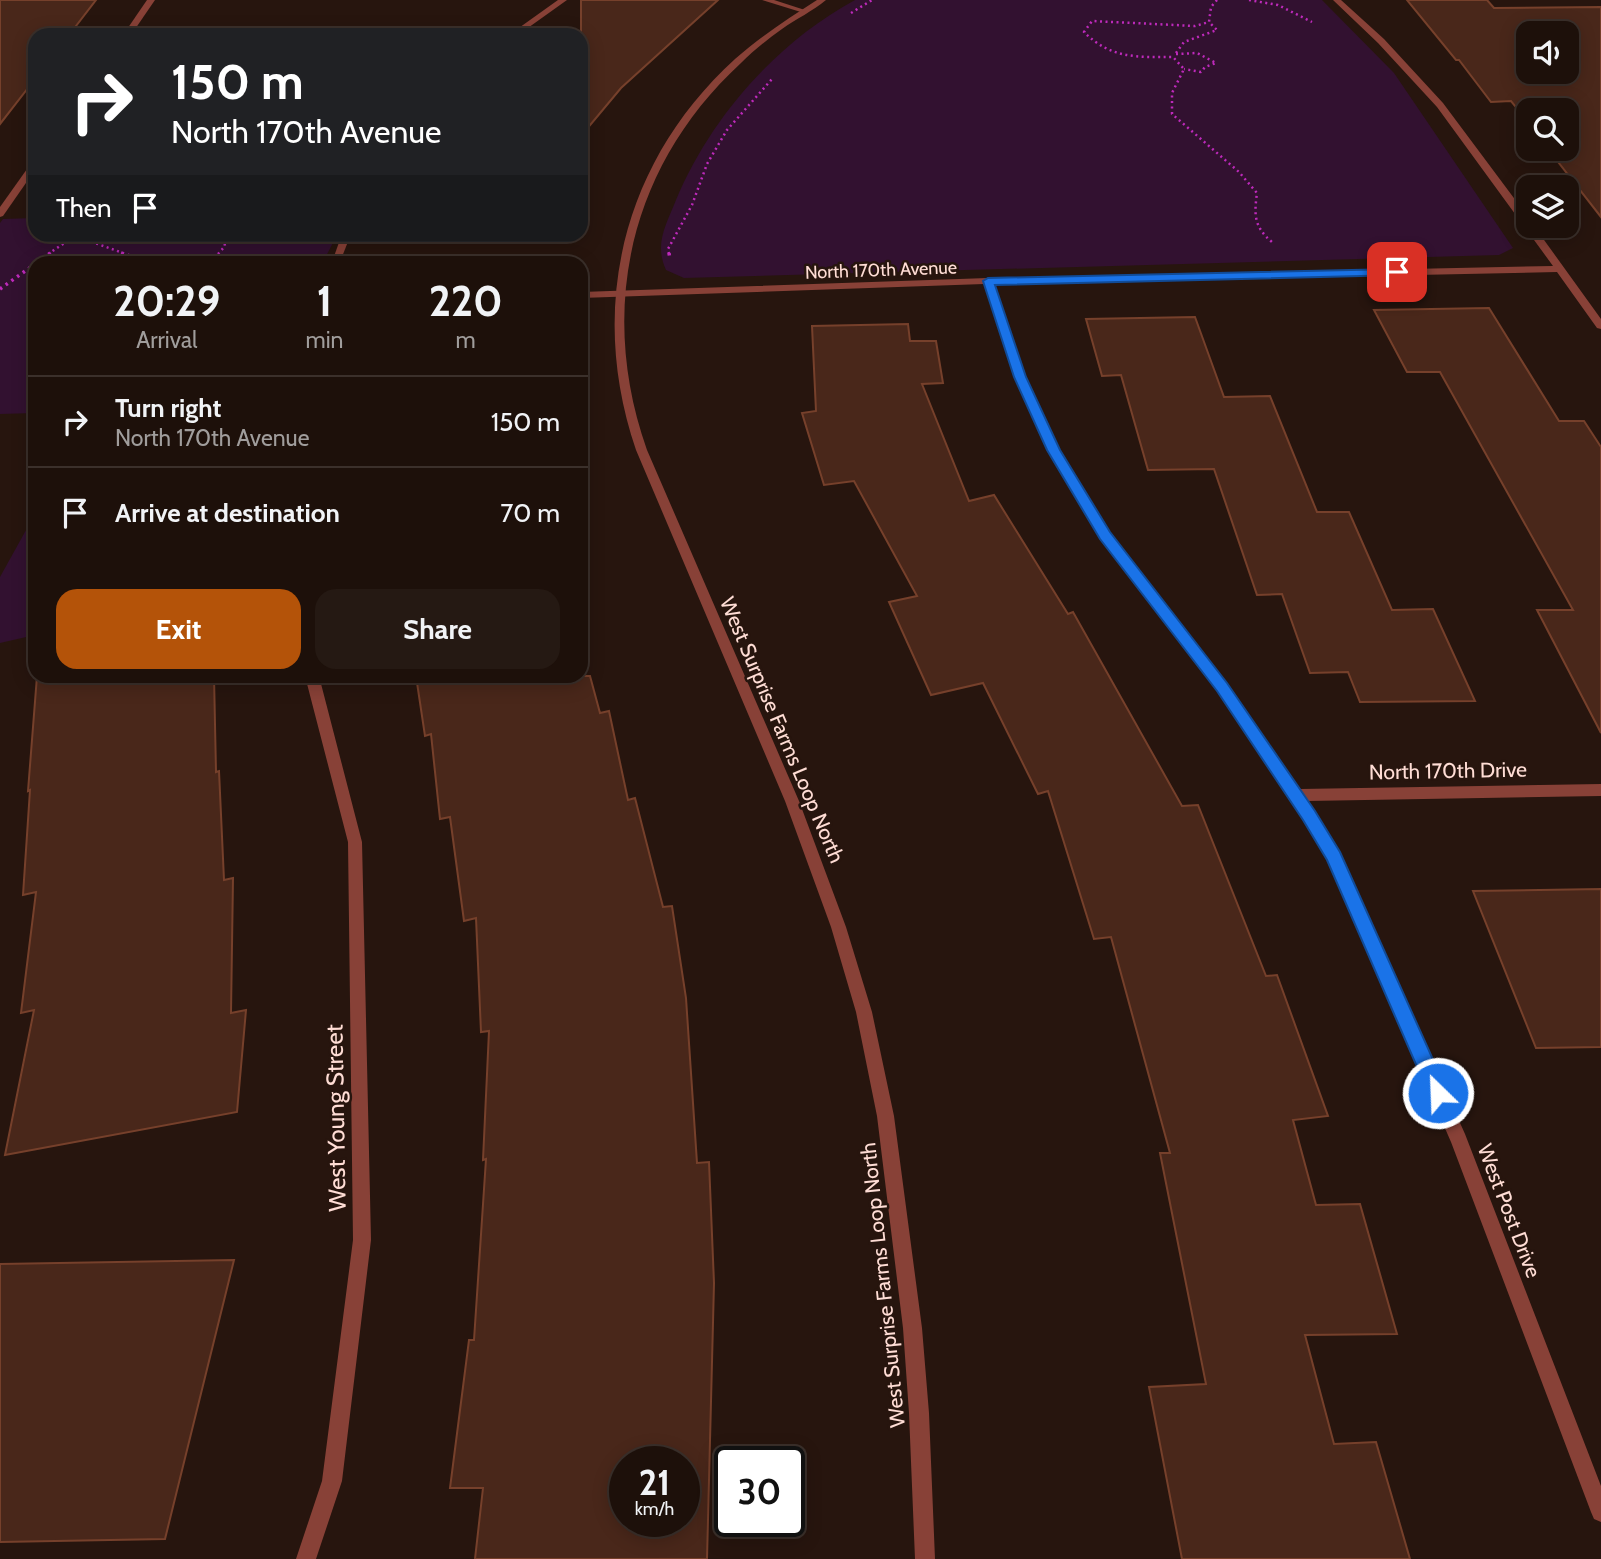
<!DOCTYPE html>
<html lang="en">
<head>
<meta charset="utf-8">
<style>
	:root { --surface:#1d100a; --page:#251913; --text:#f1f3f6; --muted:#a09d9c; --line:#3b302b; --accent:#b45309 }
	body { margin:0; font-family:Cabin,sans-serif; background:var(--page); color:var(--text); height:100vh; display:flex; flex-direction:column; font-size:26px; white-space:nowrap }
	* { box-sizing:border-box; margin:0 }
	p { font-size:23px; color:var(--muted) }
	.icon { flex:none; width:38px; height:38px; fill:none; stroke:currentColor; stroke-width:2; stroke-linecap:round; stroke-linejoin:round }
	.map { position:relative; flex:1; overflow:hidden }
	.sheet { position:absolute; left:28px; top:256px; width:560px; height:427px; display:flex; flex-direction:column; background:var(--surface); border-radius:21px; box-shadow:0 4px 18px #0003,0 0 0 2px var(--line) }
	.sheet>* { flex:none }
	.hud { position:absolute; left:28px; top:28px; width:560px; height:214px; border-radius:21px; box-shadow:0 4px 18px #0003,0 0 0 2px var(--line); background:#202124; color:#fff; overflow:hidden }
	.tools { position:absolute; left:1516px; top:21px; display:grid; gap:14px }
	.tools a { display:grid; place-items:center; width:63px; height:63px; border-radius:14px; background:var(--surface); box-shadow:0 4px 18px #0003,0 0 0 2px var(--line); font-size:35px }
	.speed { position:absolute; left:609px; top:1446px; display:flex; gap:14px; font-size:35px; font-weight:700; text-align:center }
	.speed>* { display:grid; place-content:center; width:91px; height:91px; border-radius:50%; background:var(--surface); box-shadow:0 4px 18px #0003,0 0 0 2px var(--line); line-height:1 }
	.speed small { font-size:18px; font-weight:400 }
	.speed .limit { border:4px solid #111; border-radius:10px; background:#fff; color:#111 }
	.pin { position:absolute; display:grid; place-items:center; width:60px; height:60px; color:#fff; margin:-30px; border-radius:14px; box-shadow:0 4px 10px #0006 }
	.me { position:absolute; width:77px; margin:-38px; rotate:336deg; stroke-linejoin:round; filter:drop-shadow(0 0 5px #0008) }
	.turn { display:flex; align-items:center; gap:24px; height:147px; padding:0 28px; font-size:32px }
	.turn .icon { width:91px; height:91px; stroke-width:2.5 }
	.turn b { display:block; font-size:49px; line-height:60px }
	.then { display:flex; align-items:center; height:66px; padding:0 28px; background:#0003; gap:14px; font-size:26px }
	.eta { display:flex; justify-content:space-evenly; align-items:center; height:119px; text-align:center }
	.eta b { font-size:42px; font-weight:700; line-height:49px }
	.action { display:flex; gap:14px; margin-top:auto; padding:14px 28px }
	.action a { flex:1; height:80px; border-radius:21px; background:var(--accent); color:#fff; font-size:28px; font-weight:700; line-height:80px; text-align:center }
	.action a+a { background:var(--page); color:var(--text) }
	ul { padding:0; list-style:none }
	li { display:flex; align-items:center; gap:21px; height:91px; padding:0 28px; border-top:2px solid var(--line) }
	li div { flex:1 }
	li b { display:block; font-size:26px }
	li em { font-style:normal }
	.map>svg:first-child { display:block }
</style>
</head>
<body>
<div class="map">
<svg width="1601" height="1559" viewBox="0 0 1601 1559">
	<rect width="100%" height="100%" fill="#27150e"/>
	<!-- green -->
	<g fill="#321130">
		<path d="M855 0H1322L1394 73 1513 248 1499 255 684 278 666 270C654 244 666 225 676 200 711 117 776 43 855 0Z"/>
		<polygon points="35,218 35,234 337,235 323,262 35,262 35,413 0,414 0,223 3,219"/>
		<polygon points="35,514 35,635 0,643 0,577"/>
	</g>
	<!-- building -->
	<g fill="#49271a" stroke="#76402b" stroke-width="2" fill-rule="evenodd">
		<polygon points="0,0 96,0 69,35 35,35 35,79 0,124"/>
		<polygon points="581,0 718,0 621,88 581,136"/>
		<path d="M1407 0H1487L1494 8 1601 7V217L1548 149H1566V110H1528V122L1511 101 1491 102 1459 60H1456ZM1528 33H1566V72H1528Z"/>
		<polygon points="1489,308 1559,421 1584,421 1601,447 1601,733 1537,610 1573,610 1440,372 1407,372 1374,310"/>
		<polygon points="1195,317 1224,397 1270,396 1317,512 1349,512 1392,610 1433,609 1475,701 1360,702 1348,672 1310,673 1282,594 1257,595 1214,469 1148,470 1121,375 1102,376 1086,319"/>
		<polygon points="908,324 910,341 936,341 943,383 922,384 969,501 994,495 1068,614 1073,612 1182,806 1198,805 1266,976 1277,975 1328,1116 1293,1120 1316,1205 1360,1204 1397,1334 1305,1335 1334,1444 1376,1442 1410,1559 1182,1559 1149,1387 1206,1384 1160,1153 1170,1153 1111,937 1094,939 1048,791 1038,794 983,683 931,695 889,602 917,596 854,481 824,485 802,413 816,411 812,326"/>
		<polygon points="37,676 214,676 216,772 219,771 224,880 233,878 231,1013 246,1010 237,1112 5,1155 34,1010 21,1013 36,892 23,895 30,790 28,791"/>
		<path d="M416 676H590L600 713 609 711 628 800 635 798 663 907 672 906 686 998 697 1163 709 1162 714 1283 707 1559H475L483 1488H450L469 1340H474L486 1159 483 1160 489 1031 481 1032 476 918 464 921 450 817 440 819 431 734 425 736ZM625 1461H684V1521H625Z"/>
		<polygon points="1601,889 1601,1047 1536,1048 1473,891"/>
		<polygon points="234,1260 165,1539 0,1542 0,1264"/>
	</g>
	<g fill="none" stroke-linecap="round" stroke-linejoin="round">
		<!-- path-far1 -->
		<g stroke="#be2abb" stroke-width="2.5" stroke-dasharray="2 3.5" stroke-linecap="butt">
			<path d="M1217 0 1211 7 1209 22 1195 26 1092 21 1084 32C1111 59 1137 57 1173 57L1184 69 1172 93V114L1239 172 1257 193C1254 215 1254 227 1272 242"/>
			<polyline points="1249,0 1278,5 1312,22"/>
			<polyline points="851,13 872,0"/>
			<polyline points="1176,53 1184,42 1217,30 1209,22"/>
			<polyline points="1176,54 1197,53 1216,63 1205,67 1201,72 1184,69"/>
			<polyline points="48,254 75,236 126,254"/>
			<polyline points="218,254 225,246 223,234"/>
			<polyline points="669,254 668,249 692,205 707,164 727,130 772,79"/>
		</g>
		<!-- path -->
		<g stroke="#be2abb" stroke-width="3.5" stroke-dasharray="2.5 4.5" stroke-linecap="butt">
			<polyline points="121,253 133,257 137,262"/>
			<polyline points="669,253 670,259"/>
			<polyline points="37,262 51,253"/>
			<polyline points="211,262 219,253"/>
			<polyline points="0,289 35,264"/>
		</g>
		<!-- minor -->
		<g fill="#884137" fill-rule="evenodd">
			<polygon points="147,0 155,0 131,35 123,35"/>
			<polygon points="558,0 567,0 518,35 509,35"/>
			<polygon points="762,0 774,0 808,11 804,13"/>
			<polygon points="1333,0 1341,0 1384,39 1443,103 1528,217 1528,226 1534,226 1601,319 1601,329 1597,328 1557,272 994,284 1025,377 1060,450 1109,533 1227,683 1300,789 1601,784 1601,796 1307,801 1341,857 1465,1134 1601,1486 1601,1522 1594,1519 1591,1512 1451,1142 1328,860 1291,799 1217,691 1099,536 1048,450 1015,377 984,284 581,298 581,292 988,278 1553,266 1437,107 1378,43"/>
			<polygon points="35,161 35,170 3,216 0,217 0,207 32,162"/>
			<polygon points="342,234 351,234 340,262 332,262"/>
			<polygon points="305,676 319,676 362,842 371,1240 342,1481 316,1559 296,1559 322,1481 353,1240 348,842"/>
		</g>
		<!-- tertiary -->
		<path fill="#884137" fill-rule="evenodd" d="M817 0H826C813 11 796 19 782 29 768 39 753 51 741 63 630 165 597 309 647 450L799 801 846 927 872 1012 894 1116 922 1328 929 1413 935 1559H915L909 1413 903 1328 877 1116 856 1012 831 927 785 801 636 450C587 307 623 161 735 59 761 36 789 18 817 0Z"/>
	</g>
	<!-- route -->
	<polygon fill="#1a73e8" stroke="#114b97" stroke-width="2" points="1397,269 1403,272 1401,275 995,285 1026,377 1060,450 1110,532 1227,683 1315,811 1340,852 1448,1093 1445,1099 1438,1102 1431,1099 1327,860 1303,820 1217,691 1100,539 1047,450 1014,377 983,281 988,278"/>
	<g text-anchor="middle" stroke-width="5" stroke-linejoin="round" paint-order="stroke">
		<!-- far-street labels -->
		<g font-size="18" fill="#ffddd5" stroke="#27150e">
			<text transform="translate(881 270) rotate(-2)" y="6">North 170th Avenue</text>
		</g>
		<!-- street labels -->
		<g font-size="21" fill="#ffddd5" stroke="#27150e">
			<text transform="translate(782 730) rotate(67)" y="7">West Surprise Farms Loop North</text>
			<text transform="translate(1448 771) rotate(-1)" y="7">North 170th Drive</text>
			<text transform="translate(1509 1211) rotate(69)" y="7">West Post Drive</text>
			<text transform="translate(883 1285) rotate(-96)" y="7">West Surprise Farms Loop North</text>
		</g>
		<!-- near-street labels -->
		<g font-size="24" fill="#ffddd5" stroke="#27150e">
			<text transform="translate(336 1118) rotate(-91)" y="8">West Young Street</text>
		</g>
	</g>
</svg>
<div class="tools">
<a><svg class="icon" aria-label="sound" viewBox="0 0 24 24"><path d="M4 9h4l5-4v14l-5-4H4zM17 9q2 3 0 6"/></svg></a>
<a><svg class="icon" aria-label="search" viewBox="0 0 24 24"><circle cx="10" cy="10" r="6"/><path d="M15 15l6 6"/></svg></a>
<a><svg class="icon" aria-label="layers" viewBox="0 0 24 24"><path d="M12 4l9 5-9 5-9-5zM3 14l9 5 9-5"/></svg></a>
</div>
<div class="speed"><div>21<small>km/h</small></div><div class="limit">30</div></div>
<div class="pin" style="left:1397px;top:272px;background:#d93025"><svg class="icon" aria-label="arrive" viewBox="0 0 24 24"><path d="M6 21V4h12l-3 4 3 4H6"/></svg></div>
<svg class="me" style="left:1438px;top:1093px" viewBox="-20 -20 40 40"><circle r="17" fill="#1a73e8" stroke="#fff" stroke-width="3"/><path d="M0-11L8 9 0 5-8 9z" fill="#fff"/></svg>
<div class="hud">
<div class="turn"><svg class="icon" aria-label="right" viewBox="0 0 24 24"><path d="M7 20v-9h11M14 6l5 5-5 5"/></svg><div><b>150 m</b>North 170th Avenue</div></div>
<div class="then">Then<svg class="icon" aria-label="arrive" viewBox="0 0 24 24"><path d="M6 21V4h12l-3 4 3 4H6"/></svg></div>
</div>
<section class="sheet">
<div class="eta">
<div><b>20:29</b><p>Arrival</p></div>
<div><b>1</b><p>min</p></div>
<div><b>220</b><p>m</p></div>
</div>
<ul>
<li><svg class="icon" aria-label="right" viewBox="0 0 24 24"><path d="M7 20v-9h11M14 6l5 5-5 5"/></svg><div><b>Turn right</b><p>North 170th Avenue</p></div><em>150 m</em></li>
<li><svg class="icon" aria-label="arrive" viewBox="0 0 24 24"><path d="M6 21V4h12l-3 4 3 4H6"/></svg><div><b>Arrive at destination</b></div><em>70 m</em></li>
</ul>
<div class="action"><a>Exit</a><a>Share</a></div>
</section>
</div>
</body>
</html>
